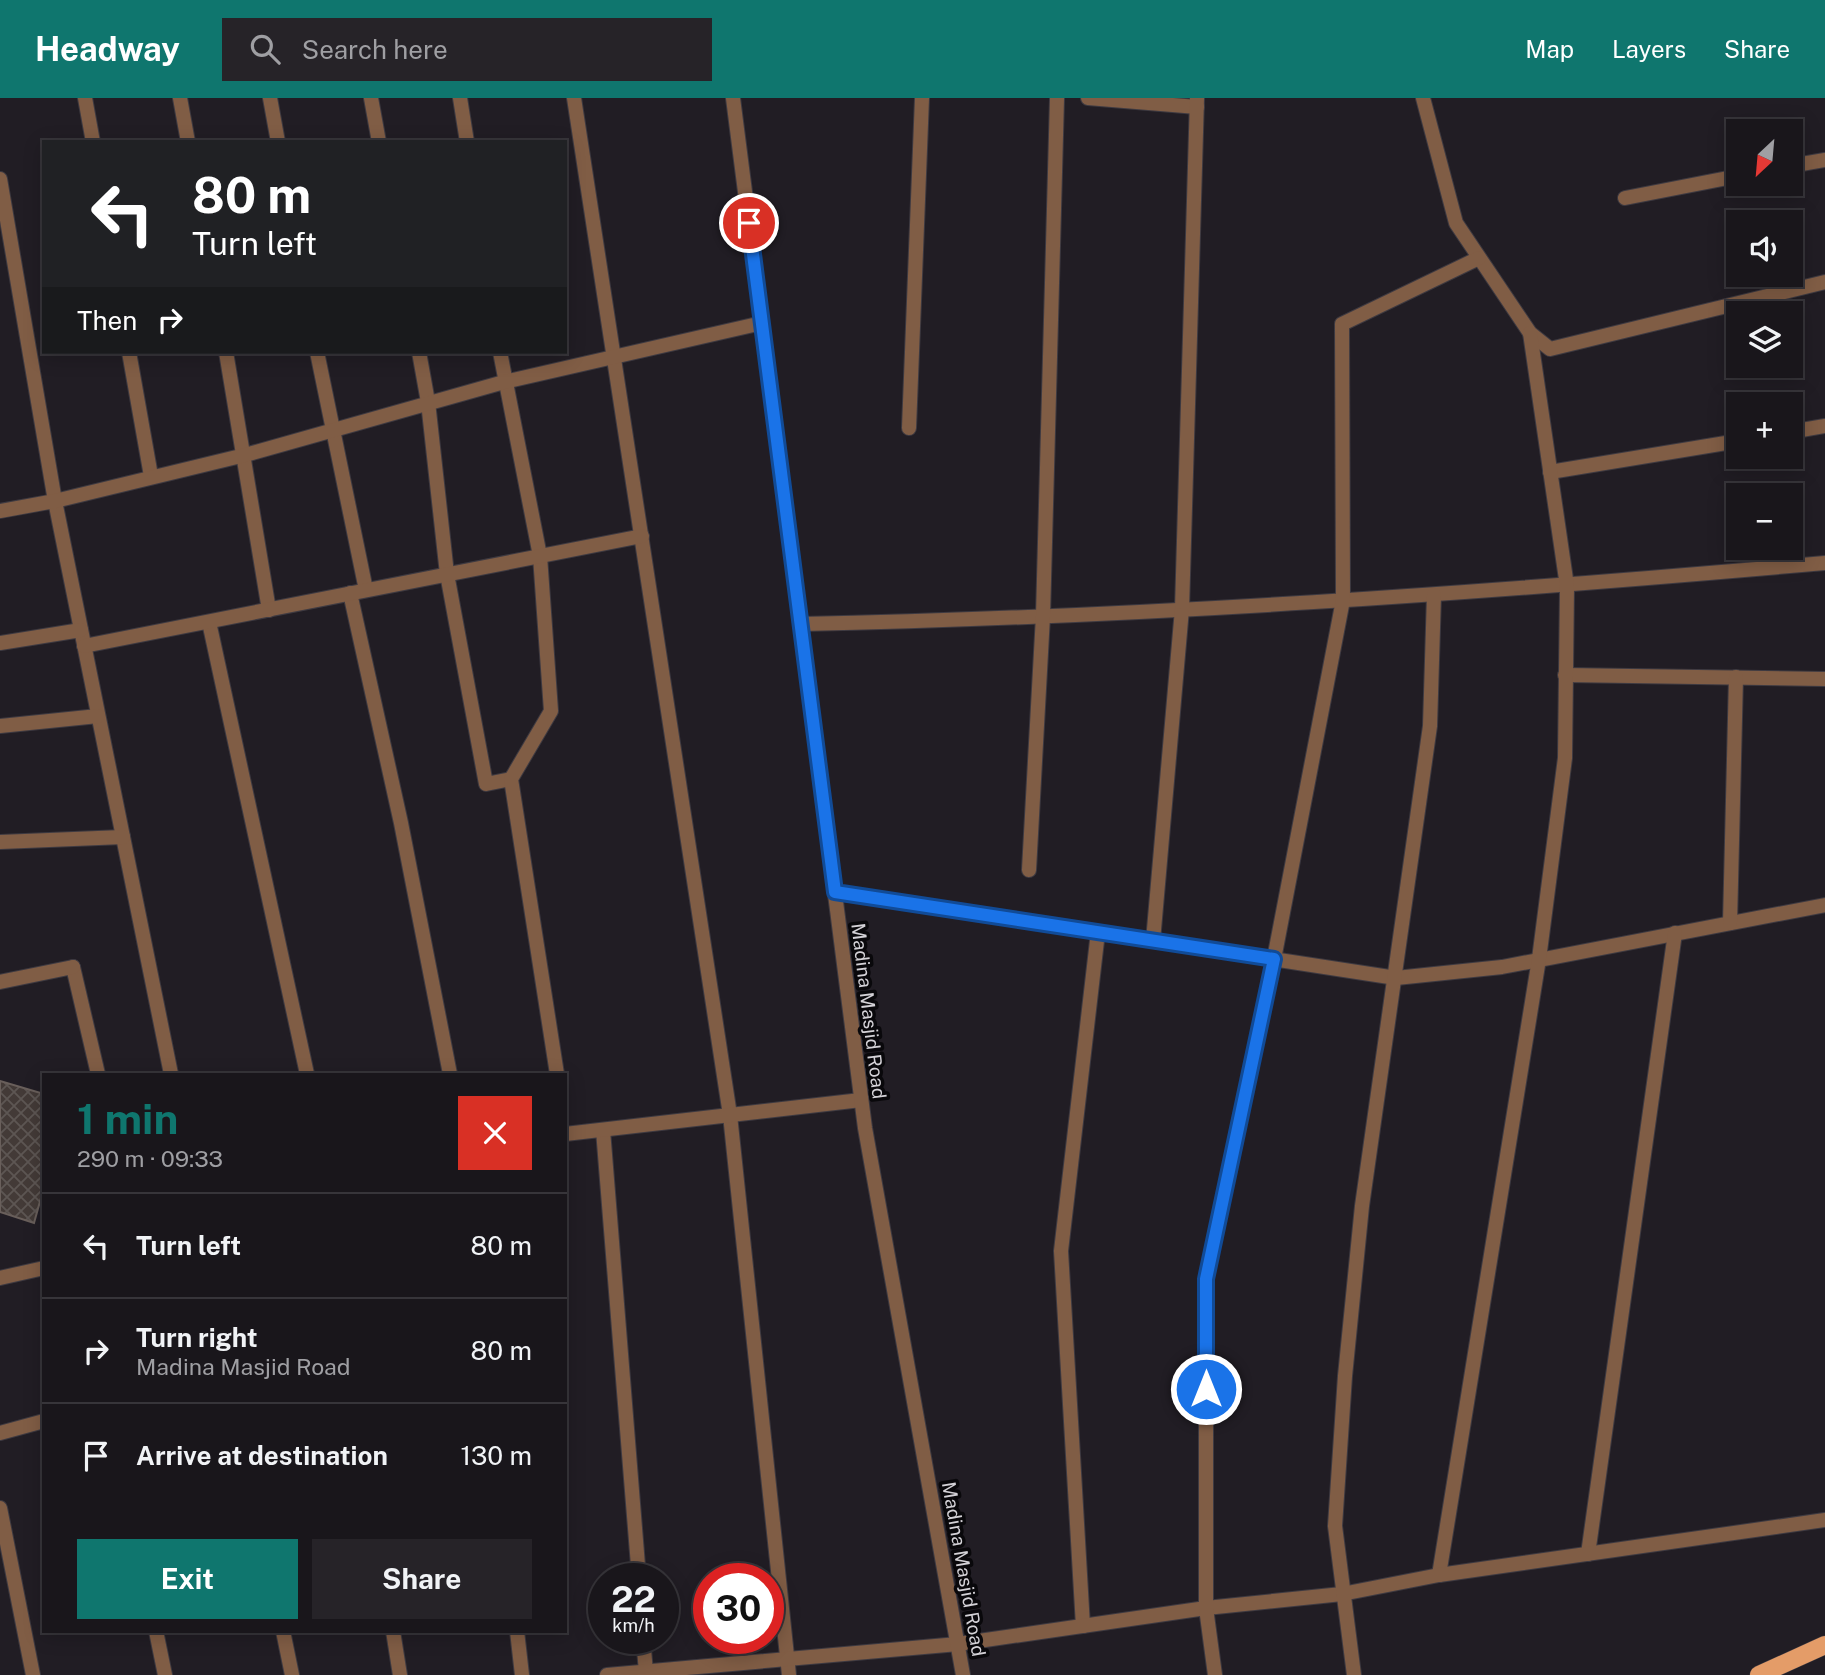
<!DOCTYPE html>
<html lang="en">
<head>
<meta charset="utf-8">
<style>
	:root { --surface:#19161b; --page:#262328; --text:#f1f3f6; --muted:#9f9fa3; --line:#37353a; --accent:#0f766e }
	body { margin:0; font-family:"Public Sans",sans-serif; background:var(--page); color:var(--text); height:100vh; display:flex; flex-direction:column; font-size:26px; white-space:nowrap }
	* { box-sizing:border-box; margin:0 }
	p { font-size:23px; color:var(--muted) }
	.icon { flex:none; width:38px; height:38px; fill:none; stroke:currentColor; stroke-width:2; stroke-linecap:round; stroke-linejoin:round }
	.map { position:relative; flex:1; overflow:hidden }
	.drawer { position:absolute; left:42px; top:975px; width:525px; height:560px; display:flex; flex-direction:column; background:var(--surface); border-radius:0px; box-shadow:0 4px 18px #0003,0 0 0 2px var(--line) }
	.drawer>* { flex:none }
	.hud { position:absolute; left:42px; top:42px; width:525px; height:214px; border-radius:0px; box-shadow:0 4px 18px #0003,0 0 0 2px var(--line); background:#202124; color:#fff; overflow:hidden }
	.needle { width:46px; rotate:206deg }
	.controls { position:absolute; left:1726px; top:21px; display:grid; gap:14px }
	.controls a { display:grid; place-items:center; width:77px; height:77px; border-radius:0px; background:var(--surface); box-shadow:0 4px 18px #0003,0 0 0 2px var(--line); font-size:35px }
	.speed { position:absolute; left:588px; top:1465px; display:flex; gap:14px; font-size:35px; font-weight:700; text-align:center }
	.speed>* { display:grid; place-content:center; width:91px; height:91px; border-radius:50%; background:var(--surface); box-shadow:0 4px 18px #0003,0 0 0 2px var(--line); line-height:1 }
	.speed small { font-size:18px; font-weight:400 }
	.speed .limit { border:10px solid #d22; background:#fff; color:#111 }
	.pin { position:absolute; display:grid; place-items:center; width:60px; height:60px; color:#fff; margin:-30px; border:4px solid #fff; border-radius:50%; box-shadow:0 2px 7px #0007 }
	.me { position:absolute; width:77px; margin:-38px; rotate:0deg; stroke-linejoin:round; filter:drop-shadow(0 0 5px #0008) }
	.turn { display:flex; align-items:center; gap:24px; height:147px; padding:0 35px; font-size:32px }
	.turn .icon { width:91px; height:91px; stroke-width:2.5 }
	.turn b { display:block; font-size:49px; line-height:60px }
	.then { display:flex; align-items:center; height:66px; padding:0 35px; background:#0003; gap:14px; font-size:26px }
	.round { display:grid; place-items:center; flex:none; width:74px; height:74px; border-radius:0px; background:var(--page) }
	.summary { display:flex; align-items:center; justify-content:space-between; height:119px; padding:0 35px }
	h1 { font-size:42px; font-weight:700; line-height:52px; color:var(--accent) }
	.cta { display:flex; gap:14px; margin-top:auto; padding:14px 35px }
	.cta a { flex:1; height:80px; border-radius:0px; background:var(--accent); color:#fff; font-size:28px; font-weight:700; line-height:80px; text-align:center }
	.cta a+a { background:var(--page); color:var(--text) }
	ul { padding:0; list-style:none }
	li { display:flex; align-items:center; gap:21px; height:105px; padding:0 35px; border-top:2px solid var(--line) }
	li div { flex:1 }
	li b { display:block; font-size:26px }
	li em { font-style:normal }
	header { display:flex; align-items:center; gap:42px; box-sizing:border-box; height:98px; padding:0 35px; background:var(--accent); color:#fff }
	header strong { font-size:33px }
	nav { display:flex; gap:38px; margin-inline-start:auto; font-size:24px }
	.search { width:490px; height:63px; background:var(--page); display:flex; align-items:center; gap:18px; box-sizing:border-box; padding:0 24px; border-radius:0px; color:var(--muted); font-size:26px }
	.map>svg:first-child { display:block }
</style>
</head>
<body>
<header>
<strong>Headway</strong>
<div class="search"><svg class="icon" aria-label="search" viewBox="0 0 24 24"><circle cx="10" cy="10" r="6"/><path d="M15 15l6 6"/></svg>Search here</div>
<nav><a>Map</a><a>Layers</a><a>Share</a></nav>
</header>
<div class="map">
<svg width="1825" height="1577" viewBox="0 0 1825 1577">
	<defs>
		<pattern id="building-cross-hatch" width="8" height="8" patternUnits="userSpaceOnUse" patternTransform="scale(1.75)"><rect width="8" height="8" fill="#433a37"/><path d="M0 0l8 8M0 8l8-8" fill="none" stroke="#5d5653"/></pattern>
	</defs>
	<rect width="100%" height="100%" fill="#211d24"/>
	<!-- building -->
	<polygon fill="url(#building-cross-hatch)" stroke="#695f5b" stroke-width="2" points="0,983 44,996 44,1089 34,1125 0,1114"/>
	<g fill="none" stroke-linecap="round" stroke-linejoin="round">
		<!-- service casing -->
		<g stroke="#3e3a41" stroke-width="16">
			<polyline id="service" points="73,869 98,976"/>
		</g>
		<!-- minor casing -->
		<g stroke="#3e3a41" stroke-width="16">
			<g id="minor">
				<polyline points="85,0 93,44"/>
				<polyline points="180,0 188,44"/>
				<polyline points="270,0 278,44"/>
				<polyline points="371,0 379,44"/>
				<polyline points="460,0 467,44"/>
				<polyline points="574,0 730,1017 789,1577"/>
				<polyline points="1088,0 1197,9"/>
				<polyline points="1423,0 1456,125 1530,235 1550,251 1825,184"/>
				<polyline points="1790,68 1825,62"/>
				<polyline points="0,81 55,403 171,976"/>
				<polyline points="1625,100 1738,78"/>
				<polyline points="129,254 151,378"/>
				<polyline points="226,254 269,512"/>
				<polyline points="317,254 366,492"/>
				<polyline points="419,254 428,304 447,476 486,686 511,681"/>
				<polyline points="500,254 540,458 551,613 511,681 557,976"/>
				<polyline points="909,330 922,0"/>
				<polyline points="1790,334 1825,328"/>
				<polyline points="1550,374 1738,343"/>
				<polyline points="0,413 55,403 245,357 504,284 762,225"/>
				<polyline points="350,495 401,725 450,976"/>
				<polyline points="209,524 307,976"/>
				<path d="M801 526C1143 519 1484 495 1825 465"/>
				<polyline points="0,545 81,532"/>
				<polyline points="84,548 642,438"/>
				<polyline points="1565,577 1825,581"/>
				<polyline points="0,628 98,618"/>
				<polyline points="0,744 123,739"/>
				<polyline points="1029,772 1043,518 1057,0"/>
				<polyline points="835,794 1396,880 1502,869 1825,807"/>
				<polyline points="1730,825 1736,579"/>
				<polyline points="1153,843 1182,511 1197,0"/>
				<polyline points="0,884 73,869"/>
				<polyline points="603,1032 639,1480"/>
				<polyline points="565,1036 861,1002"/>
				<polyline points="0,1180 44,1170"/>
				<polyline points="0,1335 44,1323"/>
				<polyline points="0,1410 33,1577"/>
				<polyline points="1588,1456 1675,835"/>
				<polyline points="1439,1477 1539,861 1565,660 1567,488 1530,235"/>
				<polyline points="1083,1528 1061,1153 1098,834"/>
				<polyline points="156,1533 165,1577"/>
				<polyline points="283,1533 292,1577"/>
				<polyline points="393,1533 400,1577"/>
				<polyline points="517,1533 522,1577"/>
				<polyline points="643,1540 646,1574"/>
				<polyline points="607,1577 958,1546 1206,1510 1342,1496 1439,1477 1825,1422"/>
				<polyline points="1215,1577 1206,1510 1206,1181 1274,861 1343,502 1342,226 1479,160"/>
				<polyline points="1354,1577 1335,1428 1345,1278 1362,1108 1430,628 1434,497"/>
			</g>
		</g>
		<!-- tertiary casing -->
		<g stroke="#3e3a41" stroke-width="16">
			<polyline id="tertiary" points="733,0 865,1030 963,1577"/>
		</g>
		<!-- primary casing -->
		<g stroke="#3e3a41" stroke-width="19">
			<polyline id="primary" points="1759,1577 1825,1547"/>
		</g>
		<!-- service -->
		<use href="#service" stroke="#805d45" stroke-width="14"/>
		<!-- minor -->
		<use href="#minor" stroke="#805d45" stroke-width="14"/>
		<!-- tertiary -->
		<use href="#tertiary" stroke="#805d45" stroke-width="14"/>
		<!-- primary -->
		<use href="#primary" stroke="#e49c68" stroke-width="18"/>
	</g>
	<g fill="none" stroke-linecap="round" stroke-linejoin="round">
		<!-- route casing -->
		<g stroke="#114b97" stroke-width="18">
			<polyline id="route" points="749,125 835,794 1274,861 1206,1181 1206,1291"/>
		</g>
		<!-- route -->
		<use href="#route" stroke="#1a73e8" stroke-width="12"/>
	</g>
	<g text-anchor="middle" stroke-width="7" stroke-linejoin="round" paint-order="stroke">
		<!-- street labels -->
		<g font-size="19" fill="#d4d2d7" stroke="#09080b">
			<text transform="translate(869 913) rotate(83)" y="7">Madina Masjid Road</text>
			<text transform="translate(964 1471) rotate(80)" y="7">Madina Masjid Road</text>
		</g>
	</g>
</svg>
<div class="controls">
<a><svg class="needle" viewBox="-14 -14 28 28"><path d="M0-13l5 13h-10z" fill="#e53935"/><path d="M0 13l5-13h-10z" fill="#9f9fa3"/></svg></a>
<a><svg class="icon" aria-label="sound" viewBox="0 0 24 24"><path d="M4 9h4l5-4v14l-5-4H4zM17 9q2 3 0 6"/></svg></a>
<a><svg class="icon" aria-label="layers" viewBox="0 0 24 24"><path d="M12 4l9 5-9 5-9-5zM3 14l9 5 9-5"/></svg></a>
<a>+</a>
<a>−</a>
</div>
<div class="speed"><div>22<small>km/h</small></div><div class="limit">30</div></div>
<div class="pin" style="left:749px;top:125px;background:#d93025"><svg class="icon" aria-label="arrive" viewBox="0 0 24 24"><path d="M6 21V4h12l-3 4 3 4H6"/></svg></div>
<svg class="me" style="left:1206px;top:1291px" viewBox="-20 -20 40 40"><circle r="17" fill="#1a73e8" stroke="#fff" stroke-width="3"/><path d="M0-11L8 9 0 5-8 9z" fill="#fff"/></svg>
<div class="hud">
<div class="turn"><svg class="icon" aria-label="left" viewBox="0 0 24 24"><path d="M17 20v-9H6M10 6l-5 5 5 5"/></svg><div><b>80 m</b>Turn left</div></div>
<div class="then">Then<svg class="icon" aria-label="right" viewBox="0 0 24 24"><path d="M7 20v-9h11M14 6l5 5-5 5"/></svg></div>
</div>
<section class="drawer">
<div class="summary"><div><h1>1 min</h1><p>290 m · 09:33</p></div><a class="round" style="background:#d93025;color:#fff"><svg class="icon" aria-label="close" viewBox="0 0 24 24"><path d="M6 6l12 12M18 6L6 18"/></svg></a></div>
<ul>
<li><svg class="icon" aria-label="left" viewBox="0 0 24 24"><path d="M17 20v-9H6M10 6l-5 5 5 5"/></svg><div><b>Turn left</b></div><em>80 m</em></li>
<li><svg class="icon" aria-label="right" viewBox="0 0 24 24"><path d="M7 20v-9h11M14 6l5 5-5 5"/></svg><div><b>Turn right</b><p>Madina Masjid Road</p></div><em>80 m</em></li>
<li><svg class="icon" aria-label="arrive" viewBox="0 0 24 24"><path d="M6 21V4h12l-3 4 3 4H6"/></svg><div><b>Arrive at destination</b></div><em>130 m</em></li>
</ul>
<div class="cta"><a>Exit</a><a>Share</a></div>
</section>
</div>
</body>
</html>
